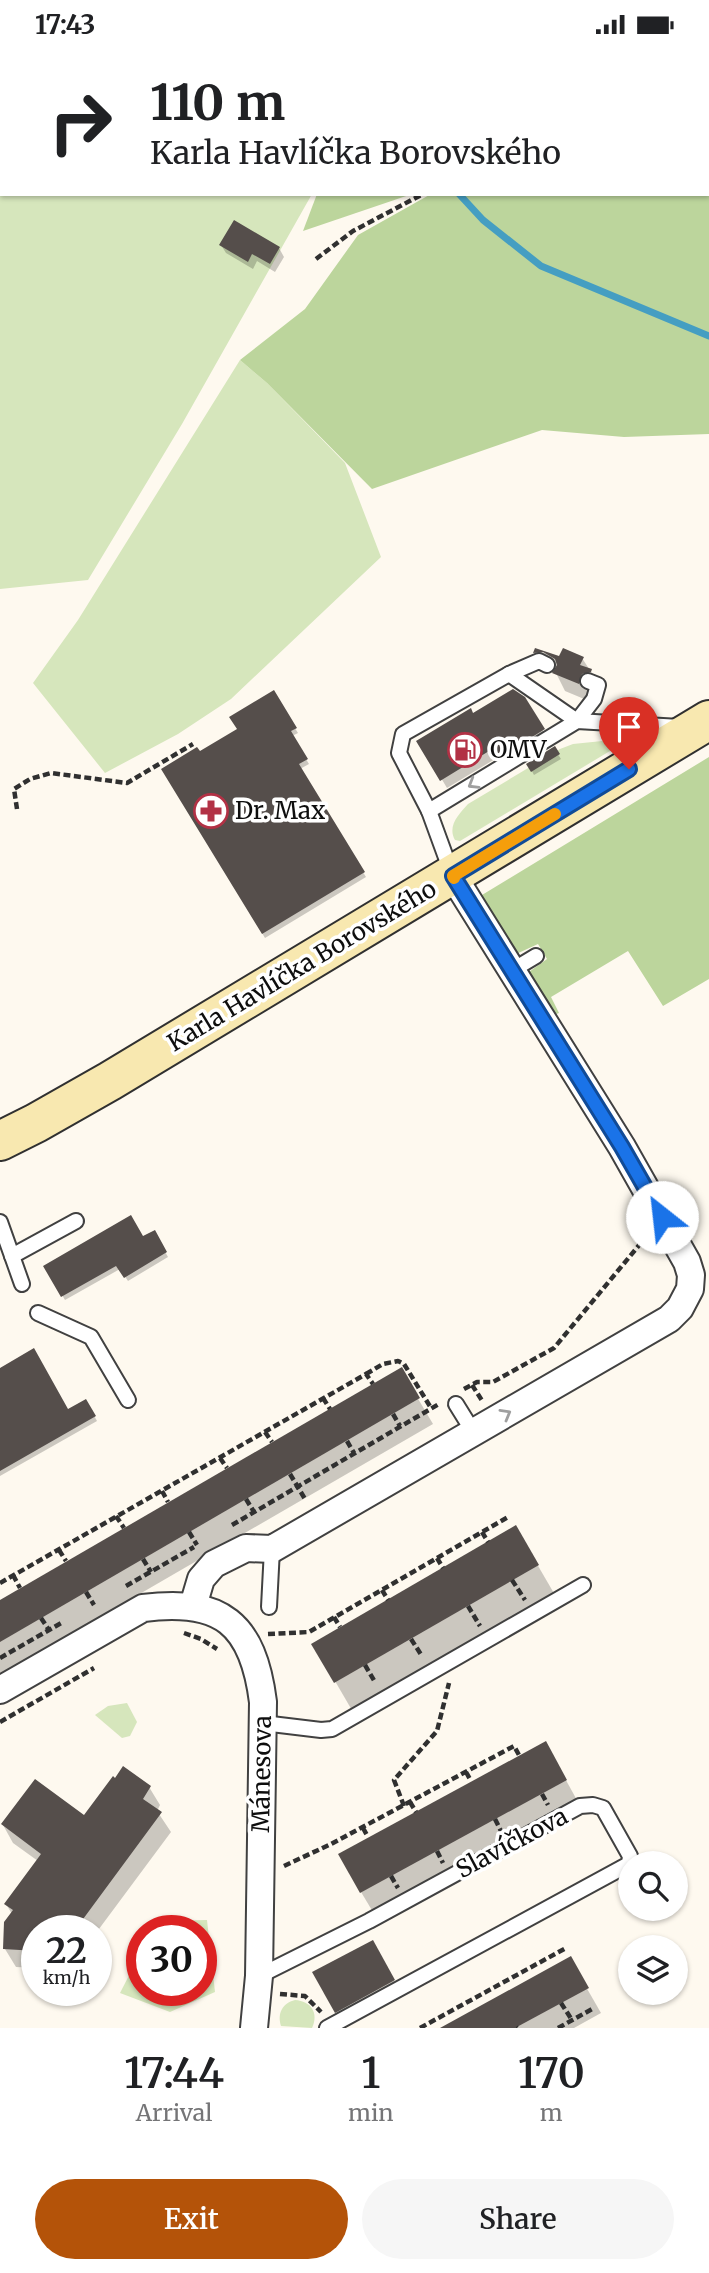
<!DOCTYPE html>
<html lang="en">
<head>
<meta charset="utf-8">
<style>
	:root { --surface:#fff; --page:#f6f6f6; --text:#202124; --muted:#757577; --accent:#b45309 }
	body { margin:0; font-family:Merriweather,serif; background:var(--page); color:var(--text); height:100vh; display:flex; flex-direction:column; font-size:26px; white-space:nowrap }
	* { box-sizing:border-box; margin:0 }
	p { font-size:23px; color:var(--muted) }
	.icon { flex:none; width:38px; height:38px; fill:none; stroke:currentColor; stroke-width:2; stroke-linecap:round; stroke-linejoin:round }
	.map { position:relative; height:1979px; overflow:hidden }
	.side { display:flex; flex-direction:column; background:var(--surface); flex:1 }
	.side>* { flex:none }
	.banner { position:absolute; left:0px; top:0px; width:710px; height:147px; box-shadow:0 2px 5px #0004; background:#fff; color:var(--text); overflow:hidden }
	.fabs { position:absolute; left:618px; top:1802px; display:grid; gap:14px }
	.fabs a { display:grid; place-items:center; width:70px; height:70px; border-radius:50%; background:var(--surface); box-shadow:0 2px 5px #0004; font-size:35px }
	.speed { position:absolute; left:21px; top:1866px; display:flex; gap:14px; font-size:35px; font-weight:700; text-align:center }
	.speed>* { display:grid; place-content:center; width:91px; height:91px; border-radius:50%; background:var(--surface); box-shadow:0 2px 5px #0004; line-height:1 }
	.speed small { font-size:18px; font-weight:400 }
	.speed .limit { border:10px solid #d22; background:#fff; color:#111 }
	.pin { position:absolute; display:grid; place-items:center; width:60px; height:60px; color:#fff; margin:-72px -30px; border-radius:50% 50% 50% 0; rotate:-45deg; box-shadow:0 0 7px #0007 }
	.pin .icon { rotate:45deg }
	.me { position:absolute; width:77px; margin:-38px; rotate:331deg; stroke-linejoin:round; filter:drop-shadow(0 0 5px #0008) }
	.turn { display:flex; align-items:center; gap:24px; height:147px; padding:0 35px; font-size:32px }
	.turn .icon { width:91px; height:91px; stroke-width:2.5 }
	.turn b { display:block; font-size:49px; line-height:60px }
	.eta { display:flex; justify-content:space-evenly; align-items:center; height:119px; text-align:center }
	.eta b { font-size:42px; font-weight:600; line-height:49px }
	.primary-button { display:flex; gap:14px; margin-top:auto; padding:14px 35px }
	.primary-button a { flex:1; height:80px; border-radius:42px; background:var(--accent); color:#fff; font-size:28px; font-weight:600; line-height:80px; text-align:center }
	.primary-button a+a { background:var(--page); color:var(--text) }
	.status { display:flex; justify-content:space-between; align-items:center; height:49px; padding:0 35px; background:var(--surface); direction:ltr }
	.status svg { height:19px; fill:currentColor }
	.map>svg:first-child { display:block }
</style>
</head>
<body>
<div class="status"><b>17:43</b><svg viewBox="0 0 49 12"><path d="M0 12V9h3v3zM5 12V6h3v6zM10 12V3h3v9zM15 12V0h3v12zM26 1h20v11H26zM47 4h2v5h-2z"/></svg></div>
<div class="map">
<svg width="709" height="1979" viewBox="0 0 709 1979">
	<rect width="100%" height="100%" fill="#fef9ef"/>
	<!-- green -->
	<g fill="#d6e6bc">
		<polygon points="84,0 383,0 382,2 84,2"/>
		<polygon points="0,12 2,13 2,145 312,145 182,375 88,531 0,540"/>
		<polygon points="240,311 267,334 345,414 381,508 231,650 178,685 105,724 33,634 78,571"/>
		<path d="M612 691 617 694 615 699 460 792 455 791C447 777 459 765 468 755L560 700 573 695Z"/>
		<polygon points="127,1654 137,1673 130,1687 122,1689 95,1666 108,1657"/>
		<polygon points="207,1871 215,1943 170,1963 120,1944 142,1901 142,1941 201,1941 201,1881 151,1881 155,1872"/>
		<path d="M295 1951C311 1952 319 1964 312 1979L281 1977C277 1965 282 1954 295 1951Z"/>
	</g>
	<!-- forest -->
	<g fill="#bcd59c">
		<polygon points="383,0 531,0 530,2 382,2"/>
		<polygon points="546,0 709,0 709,385 624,388 542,381 372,440 267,334 240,311 305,260 358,186 431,145 709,145 709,2 544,2"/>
		<polygon points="317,145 412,145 303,182"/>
		<polygon points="709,708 709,930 663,957 628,902 551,948 559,964 551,967 526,925 547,910 538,895 514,906 477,849"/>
	</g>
	<!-- shadow -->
	<g fill="#0003">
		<polygon points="221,196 279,199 284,208 275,223 257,212 253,220 226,204"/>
		<polygon points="536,601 560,609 582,609 602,640 589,652 565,642 555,622 545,622 535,604"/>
		<polygon points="273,644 298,684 292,687 309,715 300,720 366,828 265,889 163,720 200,705 239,681"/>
		<polygon points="524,649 548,690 504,713 500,707 447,739 419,692"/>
		<polygon points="554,699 561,710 534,726 528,715"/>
		<polygon points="154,1183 168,1208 128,1232 120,1220 65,1251 45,1217 143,1190"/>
		<polygon points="0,1321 67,1363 86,1352 97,1372 0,1427"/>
		<polygon points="401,1321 433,1375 0,1626 0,1553"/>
		<polygon points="516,1479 555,1546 353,1663 314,1596"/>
		<polygon points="562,1724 583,1762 379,1873 361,1843"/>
		<polygon points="149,1738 160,1756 157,1762 171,1783 96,1884 96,1881 37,1881 37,1919 16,1918 5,1900 12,1865 6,1855 38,1812 13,1794 3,1776 84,1769"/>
		<polygon points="372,1893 396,1936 338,1967 315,1924"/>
		<polygon points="570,1910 601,1964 574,1979 444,1979"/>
	</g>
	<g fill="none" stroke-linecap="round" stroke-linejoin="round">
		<!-- stream -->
		<g stroke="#459ec2" stroke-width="7">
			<polyline points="116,0 133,2"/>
			<polyline points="459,145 483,171 541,217 709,287"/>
		</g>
	</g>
	<!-- building -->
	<g fill="#554e4b">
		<polygon points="234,171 280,198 270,215 252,205 248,213 219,196"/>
		<polygon points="535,599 559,607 563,599 584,608 580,616 592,620 591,623 582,625 579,635 552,624 557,616 555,610 543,603 533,604"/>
		<polygon points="513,640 525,648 545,680 516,698 514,695 497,705 494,699 440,732 416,692 471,659 473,664"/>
		<polygon points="274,641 297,679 291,682 308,710 299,715 365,823 262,885 161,720 197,698 200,702 237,680 229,668"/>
		<polygon points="555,697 560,705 531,723 526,715"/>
		<polygon points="131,1166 143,1187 155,1181 167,1203 124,1229 116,1217 61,1248 43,1217"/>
		<polygon points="34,1299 68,1360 86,1350 96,1367 0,1422 0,1319"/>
		<polygon points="402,1318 420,1349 0,1593 0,1551"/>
		<polygon points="516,1476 539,1516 334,1634 311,1595"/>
		<polygon points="546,1692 567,1731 360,1844 338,1805"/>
		<polygon points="123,1717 151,1737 143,1750 162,1763 75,1881 37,1881 37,1902 3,1900 4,1873 13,1861 4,1855 41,1805 1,1775 35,1730 84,1766 113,1727 115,1729"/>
		<polygon points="373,1891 395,1931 335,1964 312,1923"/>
		<polygon points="571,1907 589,1939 515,1979 440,1979"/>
	</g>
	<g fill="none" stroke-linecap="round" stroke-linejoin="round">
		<!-- lane casing -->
		<g stroke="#414141" stroke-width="18">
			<g id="lane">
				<polyline points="509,625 539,612 547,616"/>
				<polyline points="429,762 399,704 403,685 509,625 577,672 594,650 598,636 588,632"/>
				<polyline points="452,825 429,762 577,672 680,678"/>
				<polyline points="511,922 536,907"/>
				<polyline points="0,1173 22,1235"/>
				<polyline points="12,1207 76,1172"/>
				<polyline points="38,1264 91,1288 128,1351"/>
				<polyline points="456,1355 474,1384"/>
				<polyline points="269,1558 272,1500"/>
				<polyline points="263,1674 321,1681 332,1680 583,1536"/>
				<polyline points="259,1927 369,1872 580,1757 593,1756 603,1759 630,1807 629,1815 327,1979"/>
			</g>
		</g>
		<!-- street casing -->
		<g stroke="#414141" stroke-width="30">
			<g id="street">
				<polyline points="193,1557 201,1530 214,1515 246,1499 272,1500 669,1270 680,1259 690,1240 691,1226 687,1213 622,1098 453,827"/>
				<path d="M0 1641 143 1559C221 1549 253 1574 263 1653L259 1927 254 1979"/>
			</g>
		</g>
		<!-- secondary casing -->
		<g stroke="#303030" stroke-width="42">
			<polyline id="secondary" points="0,1092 36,1074 110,1032 709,671"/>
		</g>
		<!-- path -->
		<g stroke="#303030" stroke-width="4.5" stroke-dasharray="7 3.5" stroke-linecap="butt">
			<polyline points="536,2 537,0"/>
			<polyline points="316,210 353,182 423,145"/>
			<polyline points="17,760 14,740 30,730 51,724 127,734 193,695"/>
			<polyline points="366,1325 383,1315 398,1312 404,1315 431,1359"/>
			<polyline points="472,1336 483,1353"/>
			<polyline points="464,1340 477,1333 493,1333 554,1299 645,1189"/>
			<polyline points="323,1349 330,1360"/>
			<polyline points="393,1365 400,1377"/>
			<polyline points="265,1383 272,1393"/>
			<polyline points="347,1392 354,1404"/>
			<polyline points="220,1409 227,1419"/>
			<polyline points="290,1425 305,1450"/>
			<polyline points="162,1442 168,1453"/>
			<polyline points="246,1450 254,1463"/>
			<polyline points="116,1467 124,1479"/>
			<polyline points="232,1476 439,1355"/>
			<polyline points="189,1483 197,1496"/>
			<polyline points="482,1483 488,1493"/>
			<polyline points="59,1501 66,1512"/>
			<polyline points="437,1509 443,1519"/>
			<polyline points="143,1510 151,1523"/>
			<polyline points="13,1526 20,1539"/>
			<polyline points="512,1531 525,1551"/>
			<polyline points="0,1534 366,1325 373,1335"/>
			<polyline points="126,1537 194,1498"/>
			<polyline points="382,1541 388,1551"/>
			<polyline points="86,1543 94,1556"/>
			<polyline points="468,1557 480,1577"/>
			<polyline points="334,1568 340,1578"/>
			<polyline points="41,1569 49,1581"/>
			<polyline points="184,1584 201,1590 217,1600"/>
			<polyline points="268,1585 309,1583 508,1468"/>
			<polyline points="411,1590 422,1607"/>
			<polyline points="0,1609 63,1573"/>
			<polyline points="365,1616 375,1633"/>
			<polyline points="0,1673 94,1619"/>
			<polyline points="466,1723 471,1732"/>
			<polyline points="542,1745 548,1756"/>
			<polyline points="410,1753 416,1763"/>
			<polyline points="404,1757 394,1731 437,1682 449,1634"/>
			<polyline points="495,1770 501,1782"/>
			<polyline points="363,1779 368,1788"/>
			<polyline points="437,1802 443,1814"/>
			<polyline points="284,1817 331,1795 514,1697 519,1706"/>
			<polyline points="391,1827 398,1839"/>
			<polyline points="280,1945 305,1947 321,1963"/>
			<polyline points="561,1954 572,1971"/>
			<polyline points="516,1978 517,1979"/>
			<polyline points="420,1979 566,1899"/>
			<polyline points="558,1979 594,1959"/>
		</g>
		<!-- lane -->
		<use href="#lane" stroke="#fff" stroke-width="14"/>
		<!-- street -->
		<use href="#street" stroke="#fff" stroke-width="26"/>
		<!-- secondary -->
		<use href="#secondary" stroke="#f8e8b0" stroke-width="38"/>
	</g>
	<!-- one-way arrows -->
	<defs><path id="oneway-chevron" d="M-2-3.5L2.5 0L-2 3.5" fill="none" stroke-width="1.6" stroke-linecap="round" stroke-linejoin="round" transform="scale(1.75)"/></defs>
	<g stroke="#9f9f9f">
		<use href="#oneway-chevron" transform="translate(473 735) rotate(149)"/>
		<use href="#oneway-chevron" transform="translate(506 1365) rotate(-30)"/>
	</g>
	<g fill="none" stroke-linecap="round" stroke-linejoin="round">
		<!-- route casing -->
		<g stroke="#114b97" stroke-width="18">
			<polyline id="route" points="629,720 453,827 622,1098 662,1168"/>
		</g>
		<!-- route -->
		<use href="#route" stroke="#1a73e8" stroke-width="12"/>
		<!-- slow -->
		<polyline stroke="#f59e0b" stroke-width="12" points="454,829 453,827 555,765"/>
	</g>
	<!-- icons -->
	<defs>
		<g id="fuel-ring" transform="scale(1.75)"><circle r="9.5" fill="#fff" stroke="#b23145" stroke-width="1.5"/><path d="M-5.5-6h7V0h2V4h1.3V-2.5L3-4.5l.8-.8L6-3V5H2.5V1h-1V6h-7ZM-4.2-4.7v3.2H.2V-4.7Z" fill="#b23145"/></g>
		<g id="pharmacy-ring" transform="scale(1.75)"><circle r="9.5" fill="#fff" stroke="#b23145" stroke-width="1.5"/><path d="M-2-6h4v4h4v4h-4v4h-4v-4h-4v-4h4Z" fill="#b23145"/></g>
	</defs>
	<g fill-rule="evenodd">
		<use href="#fuel-ring" x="465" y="701"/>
		<use href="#pharmacy-ring" x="211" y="762"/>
	</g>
	<g text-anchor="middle" stroke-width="7" stroke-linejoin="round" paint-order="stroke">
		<!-- poi labels -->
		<g font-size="24" fill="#0e0e0e" stroke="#fff" text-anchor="start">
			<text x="490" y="709">OMV</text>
			<text x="235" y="770">Dr. Max</text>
		</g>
		<!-- street labels -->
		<g font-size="24" fill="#0e0e0e" stroke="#fff">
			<text transform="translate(302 917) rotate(-31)" y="8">Karla Havlíčka Borovského</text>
			<text transform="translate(262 1725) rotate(-89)" y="8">Mánesova</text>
			<text transform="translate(512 1794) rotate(-28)" y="8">Slavíčkova</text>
		</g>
	</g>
</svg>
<div class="fabs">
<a><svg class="icon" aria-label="search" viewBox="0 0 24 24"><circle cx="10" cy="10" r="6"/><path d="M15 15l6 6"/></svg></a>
<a><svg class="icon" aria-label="layers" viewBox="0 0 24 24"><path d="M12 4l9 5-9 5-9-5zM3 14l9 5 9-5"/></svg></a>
</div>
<div class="speed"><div>22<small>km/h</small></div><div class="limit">30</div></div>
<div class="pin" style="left:629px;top:720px;background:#d93025"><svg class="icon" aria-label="arrive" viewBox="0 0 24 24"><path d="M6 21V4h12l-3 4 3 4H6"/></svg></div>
<svg class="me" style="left:662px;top:1168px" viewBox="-20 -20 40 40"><circle r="19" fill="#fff"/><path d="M0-13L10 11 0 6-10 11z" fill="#1a73e8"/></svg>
<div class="banner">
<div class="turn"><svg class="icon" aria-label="right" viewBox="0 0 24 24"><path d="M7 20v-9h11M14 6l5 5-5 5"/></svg><div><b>110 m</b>Karla Havlíčka Borovského</div></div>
</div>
</div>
<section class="side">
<div class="eta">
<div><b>17:44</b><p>Arrival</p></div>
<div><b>1</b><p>min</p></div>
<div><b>170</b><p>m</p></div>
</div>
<div class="primary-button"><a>Exit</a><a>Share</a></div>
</section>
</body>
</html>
